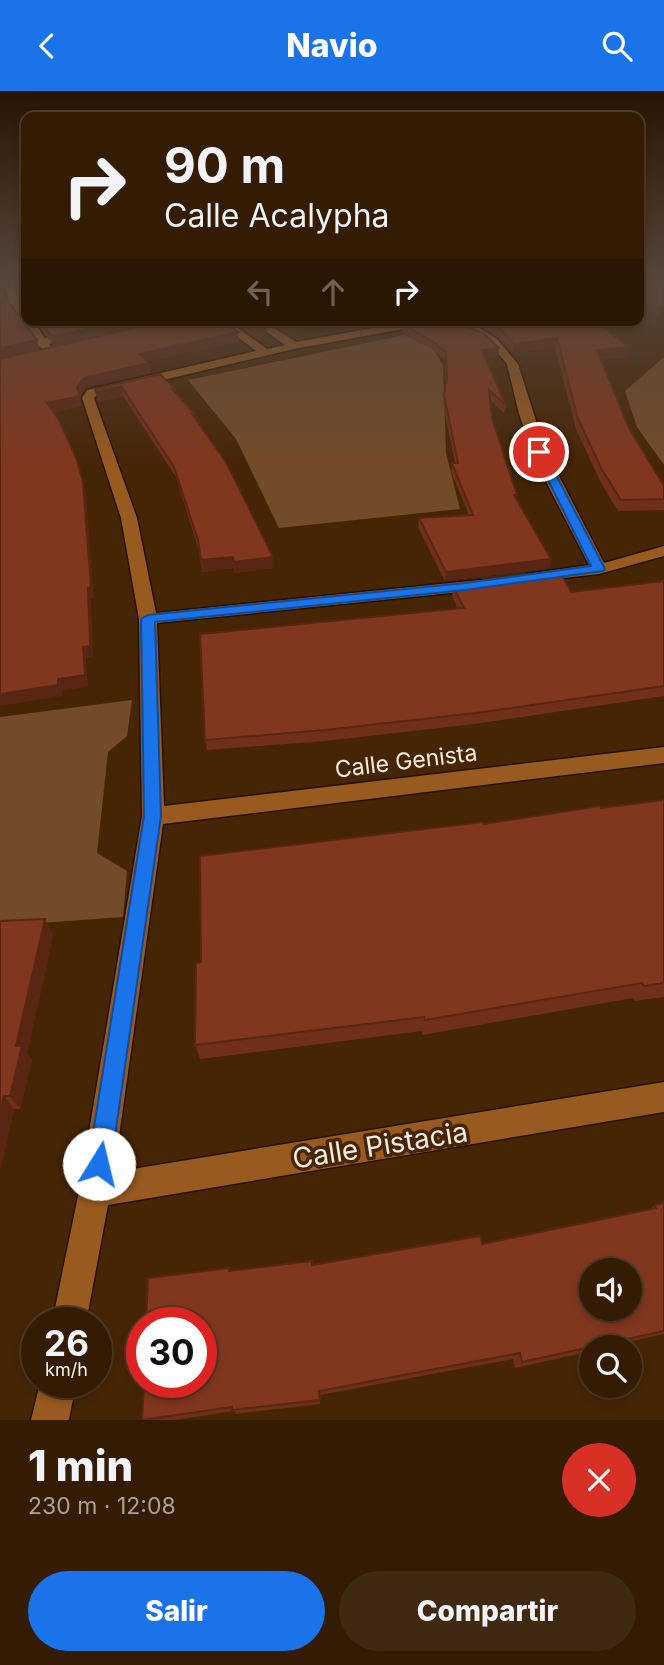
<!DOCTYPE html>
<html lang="es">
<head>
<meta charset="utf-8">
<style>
	:root { --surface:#341c04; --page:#3f2913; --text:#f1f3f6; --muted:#a9a19a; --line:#4e3a26; --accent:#1a73e8 }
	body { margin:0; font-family:Inter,sans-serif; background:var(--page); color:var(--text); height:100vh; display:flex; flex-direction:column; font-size:26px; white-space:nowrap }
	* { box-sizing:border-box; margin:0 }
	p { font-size:23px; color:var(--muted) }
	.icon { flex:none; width:38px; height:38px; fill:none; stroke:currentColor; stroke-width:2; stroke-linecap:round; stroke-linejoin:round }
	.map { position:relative; height:1329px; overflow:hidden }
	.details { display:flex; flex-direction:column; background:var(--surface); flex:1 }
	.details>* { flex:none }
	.banner { position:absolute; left:21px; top:21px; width:623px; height:214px; border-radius:14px; box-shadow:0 4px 10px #0003,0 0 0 2px var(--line); background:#341c04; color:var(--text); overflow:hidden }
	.buttons { position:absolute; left:579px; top:1167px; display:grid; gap:14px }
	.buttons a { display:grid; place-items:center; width:63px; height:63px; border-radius:50%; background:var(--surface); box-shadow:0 4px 10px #0003,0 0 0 2px var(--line); font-size:35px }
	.speed { position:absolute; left:21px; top:1216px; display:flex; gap:14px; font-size:35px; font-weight:700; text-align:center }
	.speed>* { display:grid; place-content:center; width:91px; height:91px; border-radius:50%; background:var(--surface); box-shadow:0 4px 10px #0003,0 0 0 2px var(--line); line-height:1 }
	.speed small { font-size:18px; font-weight:400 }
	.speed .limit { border:10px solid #d22; background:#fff; color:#111 }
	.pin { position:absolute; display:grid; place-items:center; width:60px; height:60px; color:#fff; margin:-30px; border:4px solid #fff; border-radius:50%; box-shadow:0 2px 7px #0007 }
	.me { position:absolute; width:77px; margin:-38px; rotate:9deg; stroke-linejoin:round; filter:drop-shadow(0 0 5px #0008) }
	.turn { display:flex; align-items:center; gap:24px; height:147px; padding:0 28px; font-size:32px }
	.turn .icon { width:91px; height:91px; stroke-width:2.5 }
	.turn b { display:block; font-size:49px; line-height:60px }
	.lanes { display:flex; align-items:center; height:66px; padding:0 28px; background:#0003; justify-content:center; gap:35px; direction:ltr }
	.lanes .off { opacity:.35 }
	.round { display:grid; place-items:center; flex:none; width:74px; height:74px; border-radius:37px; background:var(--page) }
	.overview { display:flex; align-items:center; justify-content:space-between; height:119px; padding:0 28px }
	h1 { font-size:42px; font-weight:800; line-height:52px }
	.primary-button { display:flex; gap:14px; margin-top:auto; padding:14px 28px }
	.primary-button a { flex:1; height:80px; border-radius:42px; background:var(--accent); color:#fff; font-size:28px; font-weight:800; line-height:80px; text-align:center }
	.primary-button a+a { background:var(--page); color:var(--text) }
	header { display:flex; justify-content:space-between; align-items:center; height:91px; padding:0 28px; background:var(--accent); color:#fff; font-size:32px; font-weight:800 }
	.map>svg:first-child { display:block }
</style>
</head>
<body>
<header><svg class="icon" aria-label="back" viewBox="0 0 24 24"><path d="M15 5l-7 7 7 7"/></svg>Navio<svg class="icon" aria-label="search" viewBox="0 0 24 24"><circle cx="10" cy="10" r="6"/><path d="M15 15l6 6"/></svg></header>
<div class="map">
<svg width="664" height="1329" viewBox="0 0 664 1329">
	<rect width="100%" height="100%" fill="#462505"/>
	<!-- green -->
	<g fill="#744b29">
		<polygon points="405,244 434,259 443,274 446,362 460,418 279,437 236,348 188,289"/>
		<polygon points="664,266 664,374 637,336 625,300"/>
		<polygon points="132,609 127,645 108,661 97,762 127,780 123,826 0,835 0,626"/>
	</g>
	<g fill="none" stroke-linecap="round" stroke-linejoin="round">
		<!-- minor casing -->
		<g stroke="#251102" stroke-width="3">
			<g id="minor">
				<path d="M3 190H13C16 200 26 221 26 229H32L45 247 78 240 83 243 49 253 55 260 49 263 39 255 0 263V257L35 249 10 214Z"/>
				<polygon points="215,229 227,229 267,258 285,254 250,229 262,229 296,251 417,229 454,229 478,236 497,248 518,273 545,358 604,472 664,455 664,465 599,483 527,491 525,487 527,483 589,474 537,373 519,323 507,273 489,252 460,237 430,233 294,258 96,305 94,307 137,427 156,522 480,489 488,494 480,499 157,532 164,715 664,656 664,672 163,733 114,1081 664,991 664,1021 108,1114 86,1232 52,1232 79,1100 142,725 139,528 121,427 82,307 87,299 256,260"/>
				<polygon points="40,1292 76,1292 69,1329 31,1329"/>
			</g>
		</g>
		<!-- minor -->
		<use href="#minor" fill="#995a1f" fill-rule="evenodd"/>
	</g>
	<!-- wall -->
	<g fill="#6f2f19">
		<polygon points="14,190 26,190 26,221"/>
		<polygon points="35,229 166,229 54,255"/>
		<polygon points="232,229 258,229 267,244 256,247"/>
		<polygon points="267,229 344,229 285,241"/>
		<polygon points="464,229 636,229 603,237 627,266 601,268 629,337 664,395 664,419 618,420 600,390 576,338 555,256 513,262 499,246 479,234"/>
		<polygon points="403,233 498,265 485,267 506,314 504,322 490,309 492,327 517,404 516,407 551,468 549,477 445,490 418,436 419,427 469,424 451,381 452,372 455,372 443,312 446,292 445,269 432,258 402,241"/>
		<polygon points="160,283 175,298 176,303 196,328 273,466 274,477 235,482 234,477 202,481 199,460 176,386 123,305 98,311 95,298"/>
		<polygon points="664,490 664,605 474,633 325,650 207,659 205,649 458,518 452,505 453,495 571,501"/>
		<polygon points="664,709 664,906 635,910 633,907 422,944 422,940 200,968 195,954 201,871 484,733"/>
		<polygon points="45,828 53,845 27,962 32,969 20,1018 14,1018 0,1079 0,830"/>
		<polygon points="664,1112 664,1243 605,1256 592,1256 592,1260 515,1277 513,1268 320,1304 320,1313 236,1323 234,1320 174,1329 142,1329 230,1180 312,1174 482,1153 650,1118 655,1114"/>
	</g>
	<!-- shaded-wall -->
	<g fill="#5a2614">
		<polygon points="663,215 660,224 639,229 639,220"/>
		<polygon points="125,229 166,229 54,255 52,246"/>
		<polygon points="298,229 344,229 285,241 285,232"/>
		<polygon points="387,229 401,229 387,232"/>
		<polygon points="597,229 636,229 593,239 595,230"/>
		<polygon points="266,235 267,244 256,247 255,237"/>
		<polygon points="238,241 239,251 142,272 140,263"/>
		<polygon points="557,247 555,256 513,262 514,253"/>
		<polygon points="37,249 39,258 0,267 0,257"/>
		<polygon points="629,256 627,266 595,269 597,259"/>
		<polygon points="499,257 498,265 481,267 482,259"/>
		<polygon points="149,272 151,282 86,296 80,306 77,296 84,287"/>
		<polygon points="121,295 123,305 98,311 96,301"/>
		<polygon points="80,305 82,315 50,323 47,312"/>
		<polygon points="83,392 86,403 94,508 91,508 93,566 86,567 88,596 62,600 62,605 0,615 0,603 58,588 83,556"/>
		<polygon points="233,466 234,477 202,481 201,469"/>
		<polygon points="273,466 274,477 235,482 234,471"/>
		<polygon points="551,468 549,477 445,490 446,481"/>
		<polygon points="45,828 53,845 27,962 32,969 20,1018 10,1005 16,955"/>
		<polygon points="4,1005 14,1018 0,1079 0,1020"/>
	</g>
	<!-- building -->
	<g fill="#81371d" stroke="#5a2614" stroke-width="2" fill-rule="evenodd">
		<polygon points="0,190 1,190 5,206 37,249 0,257"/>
		<polygon points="15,190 26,190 26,217"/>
		<polygon points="639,190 664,190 663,215 639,220"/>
		<polygon points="40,229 125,229 52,246"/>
		<polygon points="169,229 222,229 238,241 140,263 149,272 84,287 77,296 80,305 47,312 59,329 77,369 83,392 91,496 88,497 90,555 83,556 85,584 58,588 58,594 0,603 0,268"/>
		<polygon points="244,229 258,229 266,235 255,237"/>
		<polygon points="281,229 298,229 285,232"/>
		<polygon points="425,229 439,229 458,232 483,242 499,257 482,259 506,314 489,299 492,327 517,404 514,404 551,468 446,481 419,427 473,424 452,372 458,372 444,304 447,287 446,261 432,250 403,233"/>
		<polygon points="488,229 597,229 595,230 629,256 597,259 629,337 664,395 664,408 621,409 602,379 578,328 557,247 514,253 500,237"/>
		<polygon points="160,283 175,298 172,298 195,323 192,323 226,371 273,466 234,471 233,466 201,469 198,449 174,376 121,295 96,301 95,298"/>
		<polygon points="560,481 571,501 664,490 664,595 476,622 325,639 205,649 200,543 464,517 453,495"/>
		<polygon points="664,709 664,892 644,895 642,892 425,929 424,926 195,954 196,872 201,871 200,765 483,731 484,733 600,715 601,717"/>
		<polygon points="45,828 16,955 22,955 10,1005 4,1005 0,1020 0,830"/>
		<path d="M664 1112V1240L522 1271 520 1262 319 1300 320 1309 232 1319V1316L142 1329 144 1292H201V1232H146L148 1187 229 1177V1180L312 1170V1174L480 1145 482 1153 656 1117 655 1114ZM592 1180H630V1218H592Z"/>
	</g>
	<!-- sky -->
	<linearGradient id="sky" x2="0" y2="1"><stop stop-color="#261403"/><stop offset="0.51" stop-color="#57463b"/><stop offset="1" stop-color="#57463b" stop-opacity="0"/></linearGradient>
	<rect width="664" height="376" fill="url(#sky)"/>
	<!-- route -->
	<polygon fill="#1a73e8" stroke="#114b97" stroke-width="2" points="539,358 544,361 605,478 603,480 465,499 155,531 161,725 111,1073 108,1082 99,1085 91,1082 88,1073 144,725 141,528 148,524 465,492 591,475 534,361"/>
	<g text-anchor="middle" stroke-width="7" stroke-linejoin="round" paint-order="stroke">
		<!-- street labels -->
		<g font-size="23" fill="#fbede2" stroke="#462505">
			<text transform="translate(406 670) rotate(-7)" y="8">Calle Genista</text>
		</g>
		<!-- near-street labels -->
		<g font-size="28" fill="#fbede2" stroke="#462505">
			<text transform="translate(380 1054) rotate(-9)" y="10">Calle Pistacia</text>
		</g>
	</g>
</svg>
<div class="buttons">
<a><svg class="icon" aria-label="sound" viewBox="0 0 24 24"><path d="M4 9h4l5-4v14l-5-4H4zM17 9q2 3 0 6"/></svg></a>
<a><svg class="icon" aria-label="search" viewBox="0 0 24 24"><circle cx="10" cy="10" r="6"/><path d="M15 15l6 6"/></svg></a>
</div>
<div class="speed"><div>26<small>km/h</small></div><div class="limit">30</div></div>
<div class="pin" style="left:539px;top:361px;background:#d93025"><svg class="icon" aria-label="arrive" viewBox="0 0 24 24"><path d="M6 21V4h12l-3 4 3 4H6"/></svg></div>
<svg class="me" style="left:99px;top:1073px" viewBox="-20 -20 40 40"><circle r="19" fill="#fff"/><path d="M0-13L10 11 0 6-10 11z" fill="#1a73e8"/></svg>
<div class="banner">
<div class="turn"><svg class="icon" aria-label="right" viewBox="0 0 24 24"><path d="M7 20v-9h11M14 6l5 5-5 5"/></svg><div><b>90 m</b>Calle Acalypha</div></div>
<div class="lanes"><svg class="icon off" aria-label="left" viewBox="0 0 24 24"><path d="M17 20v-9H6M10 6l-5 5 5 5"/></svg><svg class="icon off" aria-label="ahead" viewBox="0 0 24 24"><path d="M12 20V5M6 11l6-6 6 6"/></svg><svg class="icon" aria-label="right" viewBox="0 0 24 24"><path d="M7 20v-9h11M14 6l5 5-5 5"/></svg></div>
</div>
</div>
<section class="details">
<div class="overview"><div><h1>1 min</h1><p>230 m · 12:08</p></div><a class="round" style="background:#d93025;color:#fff"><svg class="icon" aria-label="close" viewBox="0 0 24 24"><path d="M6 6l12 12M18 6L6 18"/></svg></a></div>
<div class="primary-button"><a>Salir</a><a>Compartir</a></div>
</section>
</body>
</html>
